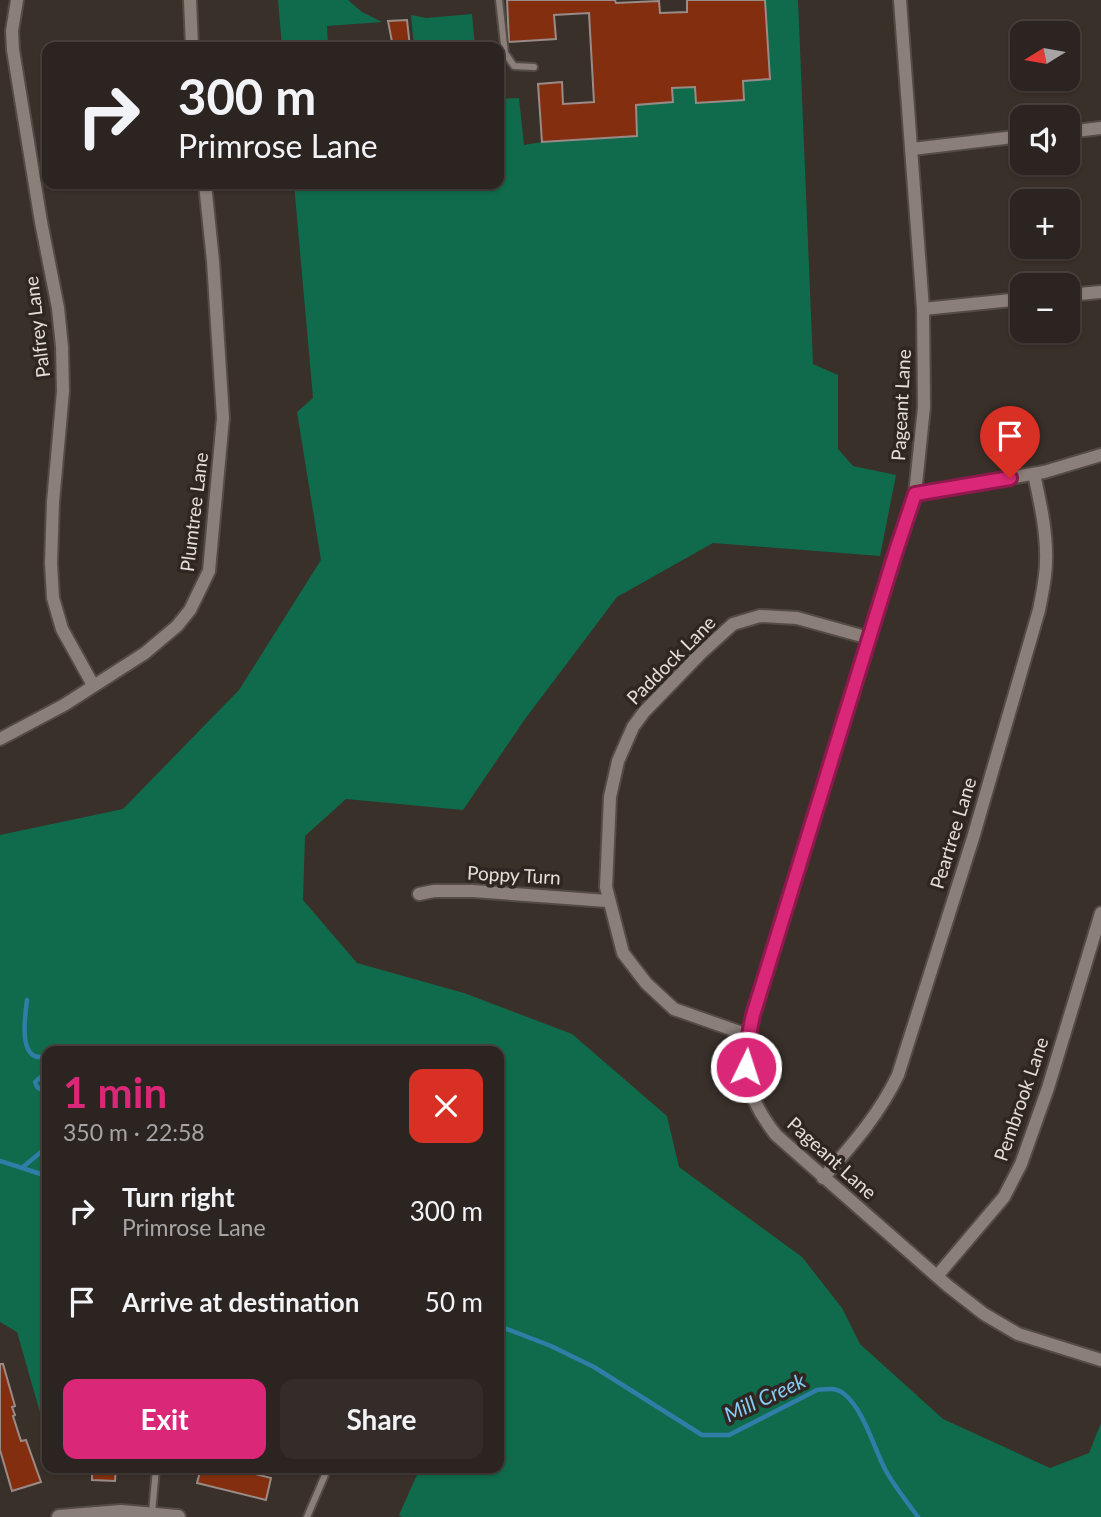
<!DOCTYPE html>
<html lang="en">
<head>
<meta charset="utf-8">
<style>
	:root { --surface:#2c2420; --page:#342c29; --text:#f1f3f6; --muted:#a6a4a5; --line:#48413e; --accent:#db2777 }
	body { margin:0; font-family:Lato,sans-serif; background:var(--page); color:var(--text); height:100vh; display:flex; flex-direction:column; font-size:26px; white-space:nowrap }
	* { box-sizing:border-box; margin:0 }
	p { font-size:23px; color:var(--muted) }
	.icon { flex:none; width:38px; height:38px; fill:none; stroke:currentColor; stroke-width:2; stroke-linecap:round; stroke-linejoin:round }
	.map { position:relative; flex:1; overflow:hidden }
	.drawer { position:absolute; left:42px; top:1046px; width:462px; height:427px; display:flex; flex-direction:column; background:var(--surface); border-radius:14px; box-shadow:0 2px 5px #0004,0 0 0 2px var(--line) }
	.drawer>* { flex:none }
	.top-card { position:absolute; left:42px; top:42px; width:462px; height:147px; border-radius:14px; box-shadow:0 2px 5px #0004,0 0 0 2px var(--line); background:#2c2420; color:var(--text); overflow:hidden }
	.needle { width:46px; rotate:259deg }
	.fabs { position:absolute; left:1010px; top:21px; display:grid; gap:14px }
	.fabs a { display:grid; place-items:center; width:70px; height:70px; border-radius:14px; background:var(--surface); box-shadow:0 2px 5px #0004,0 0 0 2px var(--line); font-size:35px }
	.pin { position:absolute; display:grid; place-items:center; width:60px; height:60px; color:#fff; margin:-72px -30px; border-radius:50% 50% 50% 0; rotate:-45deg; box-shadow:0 0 7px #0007 }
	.pin .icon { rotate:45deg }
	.me { position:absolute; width:77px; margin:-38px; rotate:4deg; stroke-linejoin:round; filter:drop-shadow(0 0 5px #0008) }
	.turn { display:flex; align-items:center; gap:24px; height:147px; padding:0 21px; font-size:32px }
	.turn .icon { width:91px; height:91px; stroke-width:2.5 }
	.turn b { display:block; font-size:49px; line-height:60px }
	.round { display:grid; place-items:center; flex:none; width:74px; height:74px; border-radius:14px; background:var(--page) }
	.overview { display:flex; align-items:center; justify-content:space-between; height:119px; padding:0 21px }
	h1 { font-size:42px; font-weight:700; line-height:52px; color:var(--accent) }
	.action { display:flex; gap:14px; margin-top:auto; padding:14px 21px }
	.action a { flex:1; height:80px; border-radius:14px; background:var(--accent); color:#fff; font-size:28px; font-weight:700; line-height:80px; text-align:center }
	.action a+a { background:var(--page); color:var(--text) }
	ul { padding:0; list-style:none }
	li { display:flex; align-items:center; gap:21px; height:91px; padding:0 21px }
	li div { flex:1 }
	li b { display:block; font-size:26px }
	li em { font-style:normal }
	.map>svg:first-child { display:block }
</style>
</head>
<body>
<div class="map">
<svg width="1101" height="1517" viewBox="0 0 1101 1517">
	<rect width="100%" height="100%" fill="#3a302a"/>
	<!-- green -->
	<g fill="#0f6b4c">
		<polygon points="278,0 348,0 362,12 382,22 327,26 328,47 282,47"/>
		<polygon points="765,0 798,0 813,364 838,375 838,449 853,466 896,475 880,556 713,543 617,597 525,719 463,810 346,799 305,836 303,900 357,963 464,993 572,1034 667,1116 679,1167 802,1257 842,1308 860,1344 943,1419 1050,1468 1089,1453 1101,1423 1101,1517 402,1517 399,1515 420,1468 499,1468 499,1052 47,1052 47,1437 17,1332 0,1322 0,835 123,809 239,690 321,560 297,412 313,398 294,184 499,184 499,99 519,98 524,145 542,142 637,136 636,105 672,102 672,88 695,87 696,103 743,81 770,79"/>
		<polygon points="472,14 475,47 414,47 411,15 426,18"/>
	</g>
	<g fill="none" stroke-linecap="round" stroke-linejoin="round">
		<!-- stream -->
		<g stroke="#307da7" stroke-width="4.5">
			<path d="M27 1000C25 1017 17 1065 47 1056"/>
			<polyline points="47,1072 35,1082 37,1087 47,1093"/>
			<polyline points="0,1161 47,1176"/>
			<polyline points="23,1167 47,1147"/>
			<path d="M499 1326 551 1346 594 1367 702 1435H729L817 1390C827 1389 835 1387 843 1393 864 1409 874 1449 886 1471 895 1487 907 1502 918 1517"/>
		</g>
	</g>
	<!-- building -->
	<g fill="#832f0f" stroke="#998b87" stroke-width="2">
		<polygon points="507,0 615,0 616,3 659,1 660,13 687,12 687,0 765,0 770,79 743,81 744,100 696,103 695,87 672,88 673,102 636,105 637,136 542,142 538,84 562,82 563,104 594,102 589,13 554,15 556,39 509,42"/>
		<polygon points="407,20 410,47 393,47 388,21"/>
		<polygon points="0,1364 3,1364 15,1406 12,1407 15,1415 13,1416 21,1441 26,1440 41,1482 12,1491 0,1450"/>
		<polygon points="92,1468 116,1468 115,1481 92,1480"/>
		<polygon points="201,1468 231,1468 271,1478 266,1500 197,1483"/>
	</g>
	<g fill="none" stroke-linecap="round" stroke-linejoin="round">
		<!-- service casing -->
		<g stroke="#544b47" stroke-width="10">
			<g id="service">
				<polyline points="499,0 505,53 514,66 534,67"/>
				<polyline points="152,1513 156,1468"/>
				<polyline points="307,1517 328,1468"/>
			</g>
		</g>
		<!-- minor casing -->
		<g stroke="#544b47" stroke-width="16">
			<g id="minor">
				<polyline points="17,0 12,31 13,50 41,222 58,308 62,347 63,391 53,502 51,563 53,598 62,629 93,685"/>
				<polyline points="190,0 192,47"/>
				<path d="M900 0 923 309 924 407 915 494 895 554 753 1015C739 1065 744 1094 776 1135L948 1286 984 1314 1018 1334 1101 1360"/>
				<polyline points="1068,132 1101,128"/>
				<polyline points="912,149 1022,136"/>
				<polyline points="1068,295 1101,292"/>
				<polyline points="923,309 1022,299"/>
				<polyline points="915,494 1044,472 1101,455"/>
				<polyline points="0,739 64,705 145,653 177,626 190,610 209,571 223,418 213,261 205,184"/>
				<polyline points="419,894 434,891 473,891 607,901"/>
				<polyline points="748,1035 674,1009 646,983 623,953 606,887 610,797 618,761 633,727 644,712 701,653 733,624 760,616 797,618 869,638"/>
				<path d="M823 1178C852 1145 879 1115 898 1075L973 838 1039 610C1042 594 1046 578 1046 561 1047 532 1040 502 1034 474"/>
				<polyline points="937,1276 1004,1197 1021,1164 1048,1088 1101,913"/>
			</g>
		</g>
		<!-- tertiary casing -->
		<g stroke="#544b47" stroke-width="18">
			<polyline id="tertiary" points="59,1517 121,1512 178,1517"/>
		</g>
		<!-- service -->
		<use href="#service" stroke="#8b7f79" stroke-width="6"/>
		<!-- minor -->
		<use href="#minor" stroke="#8b7f79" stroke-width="12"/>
		<!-- tertiary -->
		<use href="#tertiary" stroke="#8b7f79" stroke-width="14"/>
	</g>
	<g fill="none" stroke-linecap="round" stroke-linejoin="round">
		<!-- route casing -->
		<g stroke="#8e194d" stroke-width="18">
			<polyline id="route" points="746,1067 746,1049 753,1015 895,554 915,494 1010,478"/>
		</g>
		<!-- route -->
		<use href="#route" stroke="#db2777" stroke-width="12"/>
	</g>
	<g text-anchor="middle" stroke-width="7" stroke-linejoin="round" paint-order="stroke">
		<!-- street labels -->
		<g font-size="19" fill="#e4deda" stroke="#302621">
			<text transform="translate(37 327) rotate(-97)" y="7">Palfrey Lane</text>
			<text transform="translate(901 405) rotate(-87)" y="7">Pageant Lane</text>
			<text transform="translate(194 512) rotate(-83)" y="7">Plumtree Lane</text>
			<text transform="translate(671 660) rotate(-45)" y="7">Paddock Lane</text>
			<text transform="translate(953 833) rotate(-73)" y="7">Peartree Lane</text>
			<text transform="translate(514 875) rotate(3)" y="7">Poppy Turn</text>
			<text transform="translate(1021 1099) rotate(-71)" y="7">Pembrook Lane</text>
			<text transform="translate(832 1158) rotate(42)" y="7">Pageant Lane</text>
		</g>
		<!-- water labels -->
		<g font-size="21" font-style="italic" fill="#87ccf6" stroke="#302621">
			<text transform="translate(765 1398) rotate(-25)" y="7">Mill Creek</text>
		</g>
	</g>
</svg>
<div class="fabs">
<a><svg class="needle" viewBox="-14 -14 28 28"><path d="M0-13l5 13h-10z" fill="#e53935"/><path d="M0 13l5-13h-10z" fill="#a6a4a5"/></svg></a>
<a><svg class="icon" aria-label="sound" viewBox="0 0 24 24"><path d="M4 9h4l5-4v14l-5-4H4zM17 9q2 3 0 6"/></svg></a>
<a>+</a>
<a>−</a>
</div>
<div class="pin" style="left:1010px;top:478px;background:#d93025"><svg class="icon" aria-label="arrive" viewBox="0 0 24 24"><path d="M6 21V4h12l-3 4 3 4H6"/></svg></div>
<svg class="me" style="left:746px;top:1067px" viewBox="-20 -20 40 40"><circle r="17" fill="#db2777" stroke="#fff" stroke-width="3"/><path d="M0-11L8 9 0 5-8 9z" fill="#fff"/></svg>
<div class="top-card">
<div class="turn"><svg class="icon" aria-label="right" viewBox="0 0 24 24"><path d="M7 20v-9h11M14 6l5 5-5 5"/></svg><div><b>300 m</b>Primrose Lane</div></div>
</div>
<section class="drawer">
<div class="overview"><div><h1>1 min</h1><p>350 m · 22:58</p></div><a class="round" style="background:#d93025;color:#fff"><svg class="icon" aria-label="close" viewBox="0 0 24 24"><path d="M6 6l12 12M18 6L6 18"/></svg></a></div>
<ul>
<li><svg class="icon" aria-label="right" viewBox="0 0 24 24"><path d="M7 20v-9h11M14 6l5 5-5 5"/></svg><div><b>Turn right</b><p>Primrose Lane</p></div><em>300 m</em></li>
<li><svg class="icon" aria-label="arrive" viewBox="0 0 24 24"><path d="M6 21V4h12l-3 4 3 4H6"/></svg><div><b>Arrive at destination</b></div><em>50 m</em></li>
</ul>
<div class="action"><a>Exit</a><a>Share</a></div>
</section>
</div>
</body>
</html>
